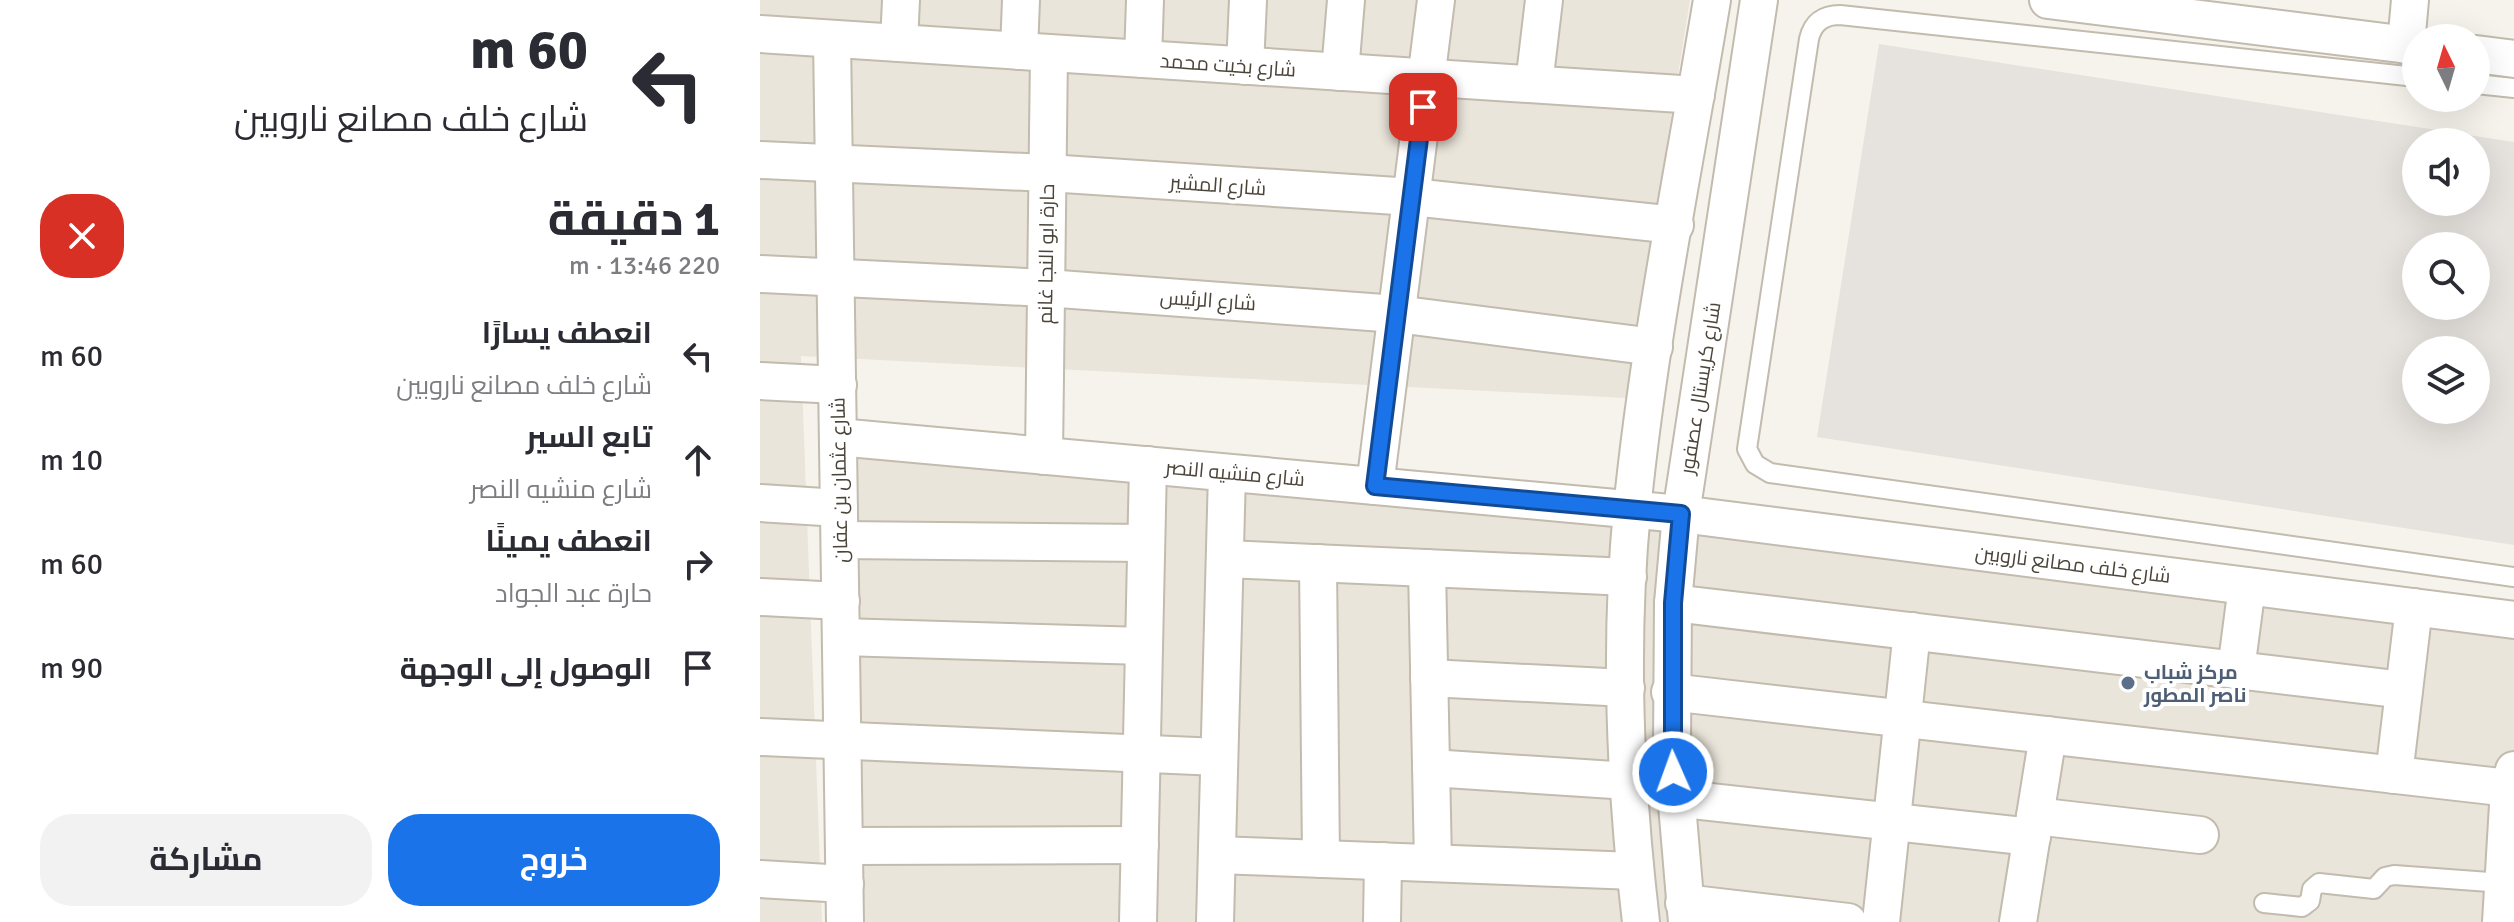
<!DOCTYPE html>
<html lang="ar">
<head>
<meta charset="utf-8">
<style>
	:root { --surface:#fff; --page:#f2f2f3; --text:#2b2b33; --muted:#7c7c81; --accent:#1a73e8 }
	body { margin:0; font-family:Signika,Cairo,sans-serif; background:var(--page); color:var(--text); direction:rtl; height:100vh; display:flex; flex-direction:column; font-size:30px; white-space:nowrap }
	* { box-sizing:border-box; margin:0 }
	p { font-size:26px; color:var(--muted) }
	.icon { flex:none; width:44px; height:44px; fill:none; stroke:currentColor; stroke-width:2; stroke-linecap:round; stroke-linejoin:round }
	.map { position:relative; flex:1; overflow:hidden; direction:ltr }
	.details { display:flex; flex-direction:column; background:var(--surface); width:760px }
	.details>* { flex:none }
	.top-card { background:#fff; color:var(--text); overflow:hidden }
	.needle { width:52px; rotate:355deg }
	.tools { position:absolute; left:1642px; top:24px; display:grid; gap:16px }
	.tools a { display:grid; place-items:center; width:88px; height:88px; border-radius:50%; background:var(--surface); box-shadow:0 8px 32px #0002; font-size:40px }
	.pin { position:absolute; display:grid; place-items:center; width:68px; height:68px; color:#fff; margin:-34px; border-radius:16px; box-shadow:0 4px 12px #0006 }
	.me { position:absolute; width:88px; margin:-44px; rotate:358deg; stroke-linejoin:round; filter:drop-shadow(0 0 6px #0008) }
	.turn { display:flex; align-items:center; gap:28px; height:168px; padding:0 40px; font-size:36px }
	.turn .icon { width:104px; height:104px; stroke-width:2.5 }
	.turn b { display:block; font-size:56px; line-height:68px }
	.round { display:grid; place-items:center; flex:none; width:84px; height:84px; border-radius:32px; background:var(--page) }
	.headline { display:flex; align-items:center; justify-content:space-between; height:136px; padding:0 40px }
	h1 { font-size:48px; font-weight:700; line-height:60px }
	.cta { display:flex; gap:16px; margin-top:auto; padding:16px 40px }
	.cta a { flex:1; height:92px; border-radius:32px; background:var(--accent); color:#fff; font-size:32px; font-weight:700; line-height:92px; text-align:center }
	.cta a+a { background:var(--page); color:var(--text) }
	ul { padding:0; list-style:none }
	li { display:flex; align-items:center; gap:24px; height:104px; padding:0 40px }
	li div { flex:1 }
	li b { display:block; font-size:30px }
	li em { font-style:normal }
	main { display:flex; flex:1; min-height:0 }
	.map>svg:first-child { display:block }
</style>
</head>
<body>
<main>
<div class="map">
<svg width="1754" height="922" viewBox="0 0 1754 922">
	<rect width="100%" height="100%" fill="#f6f3ec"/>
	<!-- residential -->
	<g fill="#eae5da">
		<polygon points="0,0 930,0 866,398 41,356 62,922 0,922"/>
		<polygon points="91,426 900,498 1754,602 1754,922 98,922"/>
	</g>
	<!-- industrial -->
	<path fill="#e6e2dd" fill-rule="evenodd" d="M1119 44 1754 142V545L1057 437ZM1656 142H1716V202H1656ZM1656 246H1716V306H1656ZM1656 350H1716V410H1656Z"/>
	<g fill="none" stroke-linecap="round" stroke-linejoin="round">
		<!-- service casing -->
		<g stroke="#c2bbae" stroke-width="22">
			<g id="service">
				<path d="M1656 77 1080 15C1064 15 1053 22 1049 39L987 449 995 464 1010 473 1754 577"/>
				<polyline points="1716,84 1754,88"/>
				<polyline points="1504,903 1542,907 1550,901 1552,889 1559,883 1614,889 1625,877 1634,875 1743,883"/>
			</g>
		</g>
		<!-- minor casing -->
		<g stroke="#c2bbae" stroke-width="40">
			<g id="minor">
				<polyline points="1288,0 1656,46"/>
				<polyline points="0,34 936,95"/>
				<polyline points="72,39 85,922"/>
				<polyline points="139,43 141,0"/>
				<polyline points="1646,45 1650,0"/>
				<polyline points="259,51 261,0"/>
				<polyline points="1716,54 1754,59"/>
				<polyline points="383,59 385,0"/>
				<polyline points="485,66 488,0"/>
				<polyline points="580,72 586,0"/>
				<polyline points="774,84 784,0"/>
				<polyline points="0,160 288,173 652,197 915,225"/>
				<polyline points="0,274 286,288 637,314 894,347"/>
				<polyline points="0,381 78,385"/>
				<polyline points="78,437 921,514 1754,620"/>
				<polyline points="284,456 289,53"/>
				<polyline points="615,486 676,0"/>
				<polyline points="0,503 79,508"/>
				<polyline points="80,540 386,543"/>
				<polyline points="465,559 868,577"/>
				<polyline points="558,563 561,859"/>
				<polyline points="667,568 673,863"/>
				<polyline points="0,597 81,601"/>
				<polyline points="913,603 1644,690"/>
				<polyline points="81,637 384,646"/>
				<polyline points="1476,670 1487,586"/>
				<polyline points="669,678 866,688"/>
				<polyline points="910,692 1749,788"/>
				<polyline points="0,737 459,757"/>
				<polyline points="671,768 869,781"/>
				<polyline points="1634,775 1654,607"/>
				<polyline points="914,798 1272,837"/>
				<polyline points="1275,816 1440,835"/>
				<polyline points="84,846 380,845"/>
				<polyline points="457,855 875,871"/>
				<polyline points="0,879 85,884"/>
				<polyline points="924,903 1088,922"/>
				<polyline points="378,922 388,465"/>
				<polyline points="455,922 467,473"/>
				<polyline points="622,922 623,861"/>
				<path d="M881 922C865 786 859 646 872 510 889 339 924 169 952 0"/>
				<polyline points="927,922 912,746 913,603 921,514 999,0"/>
				<polyline points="1121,922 1152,631"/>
				<polyline points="1258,922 1288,735"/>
				<polyline points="1741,922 1749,788 1754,770"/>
			</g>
		</g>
		<!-- service -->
		<use href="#service" stroke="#fff" stroke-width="18"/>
		<!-- minor -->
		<use href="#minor" stroke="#fff" stroke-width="36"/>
	</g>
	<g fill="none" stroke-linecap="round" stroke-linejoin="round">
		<!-- route casing -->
		<g stroke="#114b97" stroke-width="20">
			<polyline id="route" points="663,107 615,486 921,514 913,603 913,772"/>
		</g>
		<!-- route -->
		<use href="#route" stroke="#1a73e8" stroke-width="14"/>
	</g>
	<!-- markers -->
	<circle fill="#5c6f8a" stroke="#fff" stroke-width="3" cx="1368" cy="683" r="8"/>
	<g text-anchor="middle" stroke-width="8" stroke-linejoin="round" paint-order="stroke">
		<!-- street labels -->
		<g font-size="20" fill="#4b4439" stroke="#fff">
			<text transform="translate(468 65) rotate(4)" y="7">شارع بخيت محمد</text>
			<text transform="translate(458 185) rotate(4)" y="7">شارع المشير</text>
			<text transform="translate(286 254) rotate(-89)" y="7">حارة ابو النجا غانم</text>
			<text transform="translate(448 300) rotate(4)" y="7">شارع الرئيس</text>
			<text transform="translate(940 388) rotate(-81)" y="7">شارع كريستال عصفور</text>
			<text transform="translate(475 473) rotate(5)" y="7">شارع منشيه النصر</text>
			<text transform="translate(79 480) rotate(-91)" y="7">شارع عثمان بن عفان</text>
			<text transform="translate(1313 564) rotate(7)" y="7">شارع خلف مصانع ناروبين</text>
		</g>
		<!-- service labels -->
		<g font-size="20" font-weight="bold" fill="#4e5e75" stroke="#fff" text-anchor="start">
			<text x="1384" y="679">مركز شباب<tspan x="1384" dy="23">ناصر المطور</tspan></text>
		</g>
	</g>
</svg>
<div class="tools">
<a><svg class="needle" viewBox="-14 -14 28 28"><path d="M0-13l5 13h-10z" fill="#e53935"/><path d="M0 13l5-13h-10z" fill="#7c7c81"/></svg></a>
<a><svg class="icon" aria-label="sound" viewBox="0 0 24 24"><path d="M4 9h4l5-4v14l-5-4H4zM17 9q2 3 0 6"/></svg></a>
<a><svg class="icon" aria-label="search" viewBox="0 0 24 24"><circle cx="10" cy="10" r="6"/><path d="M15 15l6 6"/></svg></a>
<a><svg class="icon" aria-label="layers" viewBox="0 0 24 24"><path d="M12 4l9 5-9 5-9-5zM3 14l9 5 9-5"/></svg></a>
</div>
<div class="pin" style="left:663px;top:107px;background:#d93025"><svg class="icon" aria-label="arrive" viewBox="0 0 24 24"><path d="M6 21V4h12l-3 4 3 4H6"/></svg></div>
<svg class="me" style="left:913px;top:772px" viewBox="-20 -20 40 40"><circle r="17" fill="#1a73e8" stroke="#fff" stroke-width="3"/><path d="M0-11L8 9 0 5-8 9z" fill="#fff"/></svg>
</div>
<section class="details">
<div class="top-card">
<div class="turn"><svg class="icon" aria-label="left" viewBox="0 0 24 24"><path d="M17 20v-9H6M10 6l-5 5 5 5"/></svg><div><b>60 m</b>شارع خلف مصانع ناروبين</div></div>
</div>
<div class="headline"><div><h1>1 دقيقة</h1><p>220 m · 13:46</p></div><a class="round" style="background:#d93025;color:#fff"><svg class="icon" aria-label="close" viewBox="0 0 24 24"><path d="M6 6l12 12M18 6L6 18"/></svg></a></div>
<ul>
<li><svg class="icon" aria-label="left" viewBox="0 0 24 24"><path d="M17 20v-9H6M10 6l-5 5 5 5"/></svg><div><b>انعطف يسارًا</b><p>شارع خلف مصانع ناروبين</p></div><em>60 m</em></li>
<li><svg class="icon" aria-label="ahead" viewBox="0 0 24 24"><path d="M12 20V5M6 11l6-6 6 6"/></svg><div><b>تابع السير</b><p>شارع منشيه النصر</p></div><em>10 m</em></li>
<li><svg class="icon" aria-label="right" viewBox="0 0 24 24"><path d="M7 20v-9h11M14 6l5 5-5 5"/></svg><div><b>انعطف يمينًا</b><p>حارة عبد الجواد</p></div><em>60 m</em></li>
<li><svg class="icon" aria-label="arrive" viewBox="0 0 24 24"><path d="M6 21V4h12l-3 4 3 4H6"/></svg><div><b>الوصول إلى الوجهة</b></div><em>90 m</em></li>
</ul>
<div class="cta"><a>خروج</a><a>مشاركة</a></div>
</section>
</main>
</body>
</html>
